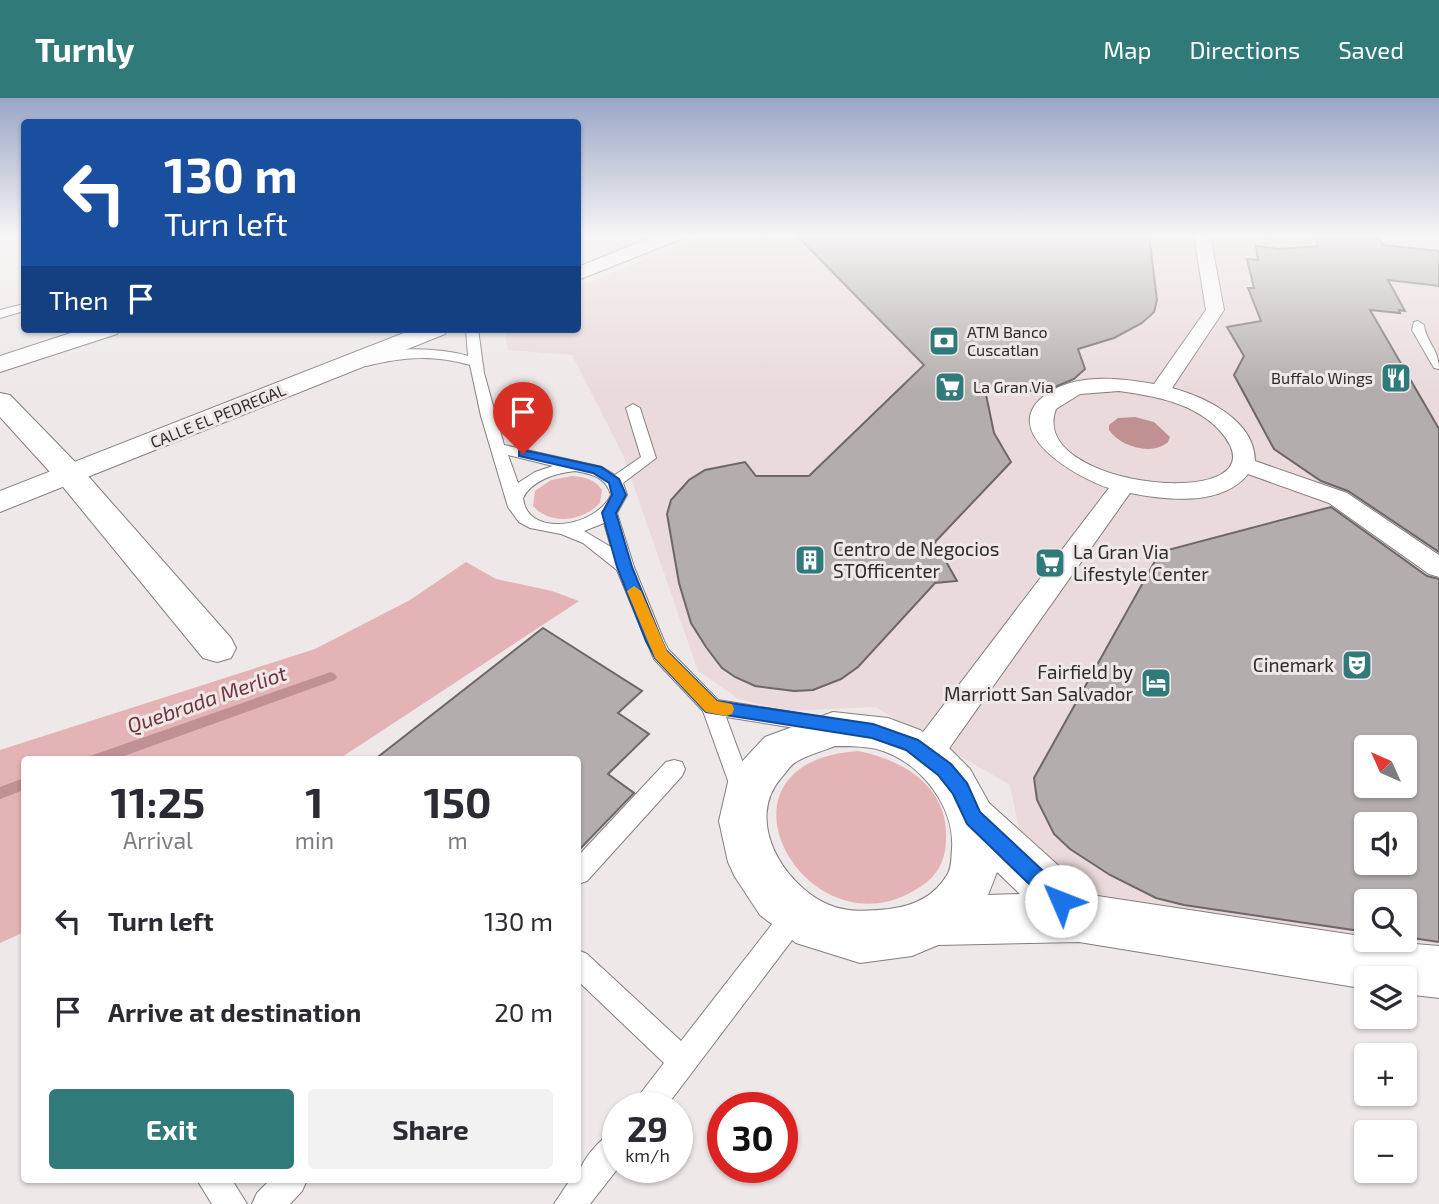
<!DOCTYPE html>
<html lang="en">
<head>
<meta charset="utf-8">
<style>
	:root { --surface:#fff; --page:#f2f2f3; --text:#2b2b33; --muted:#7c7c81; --accent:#307a7a }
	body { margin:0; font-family:"Exo 2",sans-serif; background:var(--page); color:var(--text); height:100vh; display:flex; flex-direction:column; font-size:26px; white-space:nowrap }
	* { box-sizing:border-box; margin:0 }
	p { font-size:23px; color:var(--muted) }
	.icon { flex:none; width:38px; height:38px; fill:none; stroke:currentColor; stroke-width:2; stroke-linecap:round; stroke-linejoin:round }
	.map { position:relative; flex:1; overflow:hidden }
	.panel { position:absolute; left:21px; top:658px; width:560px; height:427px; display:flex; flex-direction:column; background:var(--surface); border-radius:7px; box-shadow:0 2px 5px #0004 }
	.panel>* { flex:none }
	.hud { position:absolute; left:21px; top:21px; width:560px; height:214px; border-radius:7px; box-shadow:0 2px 5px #0004; background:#1a4fa0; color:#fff; overflow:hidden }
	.needle { width:46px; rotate:315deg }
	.tools { position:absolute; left:1354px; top:637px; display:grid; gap:14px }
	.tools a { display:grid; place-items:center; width:63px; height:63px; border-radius:7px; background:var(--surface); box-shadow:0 2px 5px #0004; font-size:35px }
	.speed { position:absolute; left:602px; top:994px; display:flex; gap:14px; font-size:35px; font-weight:700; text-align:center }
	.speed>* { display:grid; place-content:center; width:91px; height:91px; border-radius:50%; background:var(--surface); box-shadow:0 2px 5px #0004; line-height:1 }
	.speed small { font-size:18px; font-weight:400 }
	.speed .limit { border:10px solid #d22; background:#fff; color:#111 }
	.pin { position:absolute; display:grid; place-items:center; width:60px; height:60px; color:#fff; margin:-72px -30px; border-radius:50% 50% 50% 0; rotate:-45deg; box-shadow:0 0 7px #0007 }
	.pin .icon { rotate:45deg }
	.me { position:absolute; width:77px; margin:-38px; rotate:314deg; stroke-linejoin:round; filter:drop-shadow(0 0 5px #0008) }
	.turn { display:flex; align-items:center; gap:24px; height:147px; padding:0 28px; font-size:32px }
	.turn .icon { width:91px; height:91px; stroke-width:2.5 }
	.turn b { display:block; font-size:49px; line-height:60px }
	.then { display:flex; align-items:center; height:66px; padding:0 28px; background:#0003; gap:14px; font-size:26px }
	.eta { display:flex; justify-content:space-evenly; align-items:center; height:119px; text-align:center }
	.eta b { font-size:42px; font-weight:700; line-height:49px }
	.primary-button { display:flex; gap:14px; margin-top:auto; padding:14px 28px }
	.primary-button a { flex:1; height:80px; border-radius:7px; background:var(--accent); color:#fff; font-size:28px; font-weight:700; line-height:80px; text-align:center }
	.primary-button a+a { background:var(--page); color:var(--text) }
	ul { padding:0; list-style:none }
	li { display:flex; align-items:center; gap:21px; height:91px; padding:0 28px }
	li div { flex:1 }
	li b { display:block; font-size:26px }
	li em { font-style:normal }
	header { display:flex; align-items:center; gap:42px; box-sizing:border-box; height:98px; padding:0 35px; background:var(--accent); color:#fff }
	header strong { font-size:33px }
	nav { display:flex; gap:38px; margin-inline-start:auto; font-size:24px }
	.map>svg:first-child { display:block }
</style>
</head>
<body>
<header>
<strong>Turnly</strong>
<nav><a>Map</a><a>Directions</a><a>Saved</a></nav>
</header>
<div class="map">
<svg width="1439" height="1106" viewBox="0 0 1439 1106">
	<rect width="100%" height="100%" fill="#eee8e8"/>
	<!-- built -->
	<path fill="#eadadb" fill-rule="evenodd" d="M703 137H1378L1410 186 1439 189V847L1398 842H1405V803H1367V838L1170 812 1089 798 1020 737 1010 687 875 609 787 613 739 601 698 573 623 357 572 257 508 252 504 231H578V189ZM1367 649H1405V688H1367ZM1367 726H1405V765H1367Z"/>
	<!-- green -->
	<g fill="#e4b3b5">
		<path d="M572 378C585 379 594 381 602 392L600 405C583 423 551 428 533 408L535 393 551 382Z"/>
		<polygon points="466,464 496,481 552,493 579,503 339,661 24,662 24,834 0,845 0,652 315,551 410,502"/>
		<path d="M858 653C904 662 949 689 946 742 946 757 940 774 927 784 814 872 691 665 858 653Z"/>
	</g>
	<!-- water -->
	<path fill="#c19092" d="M1135 319 1154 324 1170 339 1168 344C1152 358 1121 349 1109 332V327L1118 320Z"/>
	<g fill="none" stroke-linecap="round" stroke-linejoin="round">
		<!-- stream -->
		<g fill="#c19092" fill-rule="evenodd">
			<polygon points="331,574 335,576 337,579 335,582 113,662 88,662 90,658"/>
			<polygon points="24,680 24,692 0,701 0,689"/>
		</g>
	</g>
	<!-- building -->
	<g fill="#b3adad" stroke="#6d6768" stroke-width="2" fill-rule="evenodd">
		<polygon points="796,137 1149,137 1157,202 1154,214 1142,225 1114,240 1078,251 1085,271 1074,281 1048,292 1032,293 984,287 994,335 1011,364 935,444 957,483 935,485 858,569 841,581 813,592 794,593 755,588 735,579 722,570 706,549 691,525 679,485 667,416 671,402 689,382 705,372 745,364 756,378 809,378 924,267"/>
		<polygon points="1316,137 1377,137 1383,147 1439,153 1439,188 1388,182 1405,213 1399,212 1400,215 1370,212 1439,331 1439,454 1348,393 1321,383 1274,351 1234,277 1244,258 1227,229 1261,223 1248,190 1254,190 1247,161 1258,162 1256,148 1279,151 1318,148"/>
		<path d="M1331 409 1427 478 1439 481V844L1405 839V803H1367V834L1184 807 1156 800 1110 777 1070 751 1054 736 1037 702 1034 680 1160 454ZM1367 649H1405V688H1367ZM1367 726H1405V765H1367Z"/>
		<polygon points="543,530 642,593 618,615 649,636 608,676 634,695 578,753 578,662 374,662"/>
	</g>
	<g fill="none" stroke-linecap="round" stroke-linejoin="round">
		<!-- service casing -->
		<g stroke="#847e7e" stroke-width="2">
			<g id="service">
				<polygon points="24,206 24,213 0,220 0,212"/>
				<path d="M1418 223 1424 227C1426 244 1439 251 1439 271L1434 270 1412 232 1414 224Z"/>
				<path d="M466 231H478L484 275 504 347 602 369 615 377 641 359 626 310 633 306 640 310 656 360 623 385 627 397 617 415 634 469 664 543 668 551 718 602 839 622 842 628 839 634 832 636 726 619 754 695 751 702 743 705 735 702 703 613 654 561 617 472 583 445 561 436 530 430 519 424 508 409 481 318 470 267C433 256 403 259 366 268L360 264C382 246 442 250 468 258ZM508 357 553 368 535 374 518 385ZM575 373C592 376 606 379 611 397 595 430 527 440 523 400 532 382 556 375 575 373ZM604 425 611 449 584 433Z"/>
				<polygon points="674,662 682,664 685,671 682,678 587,783 578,786 578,758 666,664"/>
				<polygon points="796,804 805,807 809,816 805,825 665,1010 632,1010 637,1000 664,965 578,883 578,852 587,856 681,943 787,807"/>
				<path d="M618 1031 619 1069 590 1106H554L570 1082H578C578 1064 602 1038 618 1031Z"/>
				<polygon points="197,1082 232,1082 247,1106 212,1106"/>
				<polygon points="270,1082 307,1082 302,1093 290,1106 252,1106 257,1095"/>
			</g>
		</g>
		<!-- pedestrian casing -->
		<g stroke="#847e7e" stroke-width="2">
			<path id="pedestrian" d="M1194 137H1210L1224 212 1172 290C1205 299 1255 322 1255 363L1347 395 1439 457V479L1429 476 1329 405 1248 376C1222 409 1166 402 1130 395L938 666 926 670 914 666 909 656 914 646 1109 390C1077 380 993 332 1048 295 1078 275 1120 280 1154 286L1206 212ZM1119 293C1155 298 1196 305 1221 334 1292 416 1025 393 1056 311L1080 296Z"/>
		</g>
		<!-- minor casing -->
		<g stroke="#847e7e" stroke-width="2">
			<g id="minor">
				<polygon points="83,231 120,231 117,236 0,274 0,258"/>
				<polygon points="0,295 10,297 81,370 231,540 236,550 231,560 217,564 203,560 59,384 0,319"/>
				<path d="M833 614 888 620 920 632 948 649 970 671 989 705 1091 797 1367 839V842L1439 848V900L1405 896V880H1367V891L1079 844 938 847 912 858 860 865 796 845 760 817 735 779 728 764 719 723 728 684 735 671 765 639ZM835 648C851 648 868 648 883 653 923 667 955 710 952 751 951 760 952 770 947 777 934 799 913 808 889 811 868 813 847 815 827 806 782 785 745 722 781 680 786 675 790 667 796 664 807 657 823 653 835 648ZM997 774 1020 796 988 797Z"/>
			</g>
		</g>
		<!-- secondary casing -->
		<g stroke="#847e7e" stroke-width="2">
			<g id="secondary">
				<polygon points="656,137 684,137 681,141 578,182 578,169"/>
				<polygon points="414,231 448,231 445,236 0,414 0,393"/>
			</g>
		</g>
		<!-- service -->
		<use href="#service" fill="#fff" fill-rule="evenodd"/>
		<!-- pedestrian -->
		<use href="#pedestrian" fill="#fff" fill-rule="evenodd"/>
		<!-- minor -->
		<use href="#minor" fill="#fff" fill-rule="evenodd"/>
		<!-- secondary -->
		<use href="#secondary" fill="#fff" fill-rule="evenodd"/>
	</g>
	<!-- sky -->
	<linearGradient id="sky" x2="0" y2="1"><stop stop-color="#98a6c6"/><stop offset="0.47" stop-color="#f7f5f5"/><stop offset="1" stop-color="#f7f5f5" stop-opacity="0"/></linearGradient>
	<rect width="1439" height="292" fill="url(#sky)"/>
	<!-- route -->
	<polygon fill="#1a73e8" stroke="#114b97" stroke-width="2" points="523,352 601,369 619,381 626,397 616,415 632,469 662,543 666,552 717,603 873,626 918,642 951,666 967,685 980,714 1068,796 1071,803 1068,810 1061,813 1054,810 967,726 953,696 938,677 906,652 872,640 706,614 655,560 646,543 617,469 602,415 612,397 609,385 593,375 519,358 519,353"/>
	<!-- slow -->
	<polygon fill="#f59e0b" points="634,488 641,493 667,553 717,603 732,606 734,611 732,616 726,618 706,614 655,560 627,493"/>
	<!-- icons -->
	<defs>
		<g id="bank-square" transform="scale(1.575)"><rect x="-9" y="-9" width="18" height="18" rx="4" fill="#307a7a" stroke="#eee8e8"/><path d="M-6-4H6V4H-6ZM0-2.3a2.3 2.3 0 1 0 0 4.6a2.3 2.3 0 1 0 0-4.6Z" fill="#fff"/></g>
		<g id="restaurant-square" transform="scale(1.575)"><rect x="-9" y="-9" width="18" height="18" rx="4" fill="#307a7a" stroke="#eee8e8"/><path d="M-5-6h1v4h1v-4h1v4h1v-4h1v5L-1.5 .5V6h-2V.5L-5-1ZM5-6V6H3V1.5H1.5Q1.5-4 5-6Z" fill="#fff"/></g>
		<g id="supermarket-square" transform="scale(1.575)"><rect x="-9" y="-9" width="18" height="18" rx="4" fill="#307a7a" stroke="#eee8e8"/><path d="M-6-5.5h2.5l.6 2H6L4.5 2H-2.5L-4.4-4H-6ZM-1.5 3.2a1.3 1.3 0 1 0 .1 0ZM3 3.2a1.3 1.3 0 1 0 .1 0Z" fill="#fff"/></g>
		<g id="building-square" transform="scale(1.575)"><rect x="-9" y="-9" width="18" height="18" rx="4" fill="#307a7a" stroke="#eee8e8"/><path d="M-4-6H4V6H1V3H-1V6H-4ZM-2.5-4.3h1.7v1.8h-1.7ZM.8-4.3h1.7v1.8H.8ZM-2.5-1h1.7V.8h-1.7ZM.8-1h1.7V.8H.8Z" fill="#fff"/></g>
		<g id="theatre-square" transform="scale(1.575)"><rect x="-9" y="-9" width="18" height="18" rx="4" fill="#307a7a" stroke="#eee8e8"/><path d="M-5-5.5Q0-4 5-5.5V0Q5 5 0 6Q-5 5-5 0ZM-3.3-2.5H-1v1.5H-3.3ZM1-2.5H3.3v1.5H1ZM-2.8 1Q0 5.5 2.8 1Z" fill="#fff"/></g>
		<g id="hotel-square" transform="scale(1.575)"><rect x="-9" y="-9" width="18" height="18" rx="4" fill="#307a7a" stroke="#eee8e8"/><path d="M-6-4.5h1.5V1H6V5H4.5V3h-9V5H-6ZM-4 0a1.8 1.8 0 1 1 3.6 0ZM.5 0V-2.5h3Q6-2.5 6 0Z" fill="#fff"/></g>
	</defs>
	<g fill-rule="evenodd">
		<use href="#bank-square" x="944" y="243"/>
		<use href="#restaurant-square" x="1396" y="280"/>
		<use href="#supermarket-square" x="950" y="289"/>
		<use href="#building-square" x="810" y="462"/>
		<use href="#supermarket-square" x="1050" y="465"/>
		<use href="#theatre-square" x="1357" y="567"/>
		<use href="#hotel-square" x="1156" y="585"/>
	</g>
	<g text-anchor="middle" stroke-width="6" stroke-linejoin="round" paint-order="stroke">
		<!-- far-poi labels -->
		<g font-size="16" fill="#2e2b2b" stroke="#eee8e8" text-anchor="start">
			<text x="967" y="240">ATM Banco<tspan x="967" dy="18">Cuscatlan</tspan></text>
			<text x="1373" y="286" text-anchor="end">Buffalo Wings</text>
			<text x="973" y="295">La Gran Via</text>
		</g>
		<!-- far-street labels -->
		<g font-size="16" fill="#2e2b2b" stroke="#eee8e8">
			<text transform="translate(218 318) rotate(-22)" y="6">CALLE EL PEDREGAL</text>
		</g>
		<!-- poi labels -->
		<g font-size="19" fill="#2e2b2b" stroke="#eee8e8" text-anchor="start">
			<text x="833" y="458">Centro de Negocios<tspan x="833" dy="22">STOfficenter</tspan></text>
			<text x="1073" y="461">La Gran Via<tspan x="1073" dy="22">Lifestyle Center</tspan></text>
			<text x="1334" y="574" text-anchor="end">Cinemark</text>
			<text x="1133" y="581" text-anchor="end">Fairfield by<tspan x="1133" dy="22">Marriott San Salvador</tspan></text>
		</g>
		<!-- water labels -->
		<g font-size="21" font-style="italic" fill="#73333a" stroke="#eee8e8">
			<text transform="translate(207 602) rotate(-19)" y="7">Quebrada Merliot</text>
		</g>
	</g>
</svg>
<div class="tools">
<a><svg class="needle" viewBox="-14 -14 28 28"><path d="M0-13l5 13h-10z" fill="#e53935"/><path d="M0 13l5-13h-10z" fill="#7c7c81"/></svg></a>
<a><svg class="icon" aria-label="sound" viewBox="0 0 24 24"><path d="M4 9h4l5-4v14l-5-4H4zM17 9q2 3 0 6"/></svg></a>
<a><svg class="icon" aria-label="search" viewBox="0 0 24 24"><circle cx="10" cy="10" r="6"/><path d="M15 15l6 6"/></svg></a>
<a><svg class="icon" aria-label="layers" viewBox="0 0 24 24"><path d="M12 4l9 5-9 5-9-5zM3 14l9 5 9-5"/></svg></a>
<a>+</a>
<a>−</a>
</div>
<div class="speed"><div>29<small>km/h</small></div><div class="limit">30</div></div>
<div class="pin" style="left:523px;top:356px;background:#d93025"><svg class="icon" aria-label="arrive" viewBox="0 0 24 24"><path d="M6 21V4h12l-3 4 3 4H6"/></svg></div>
<svg class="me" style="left:1061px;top:803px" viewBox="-20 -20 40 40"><circle r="19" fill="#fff"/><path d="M0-13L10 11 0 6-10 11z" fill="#1a73e8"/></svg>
<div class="hud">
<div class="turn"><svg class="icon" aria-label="left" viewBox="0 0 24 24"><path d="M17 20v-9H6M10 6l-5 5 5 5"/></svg><div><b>130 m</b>Turn left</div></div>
<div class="then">Then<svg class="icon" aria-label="arrive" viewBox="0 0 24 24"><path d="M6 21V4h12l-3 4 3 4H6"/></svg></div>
</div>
<section class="panel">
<div class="eta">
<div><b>11:25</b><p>Arrival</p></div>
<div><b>1</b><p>min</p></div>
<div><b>150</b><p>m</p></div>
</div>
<ul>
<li><svg class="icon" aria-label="left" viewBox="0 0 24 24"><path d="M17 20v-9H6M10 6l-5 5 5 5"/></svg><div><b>Turn left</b></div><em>130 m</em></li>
<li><svg class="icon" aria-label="arrive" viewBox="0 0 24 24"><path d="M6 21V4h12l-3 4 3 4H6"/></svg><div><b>Arrive at destination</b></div><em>20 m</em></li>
</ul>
<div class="primary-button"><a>Exit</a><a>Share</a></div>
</section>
</div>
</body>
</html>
